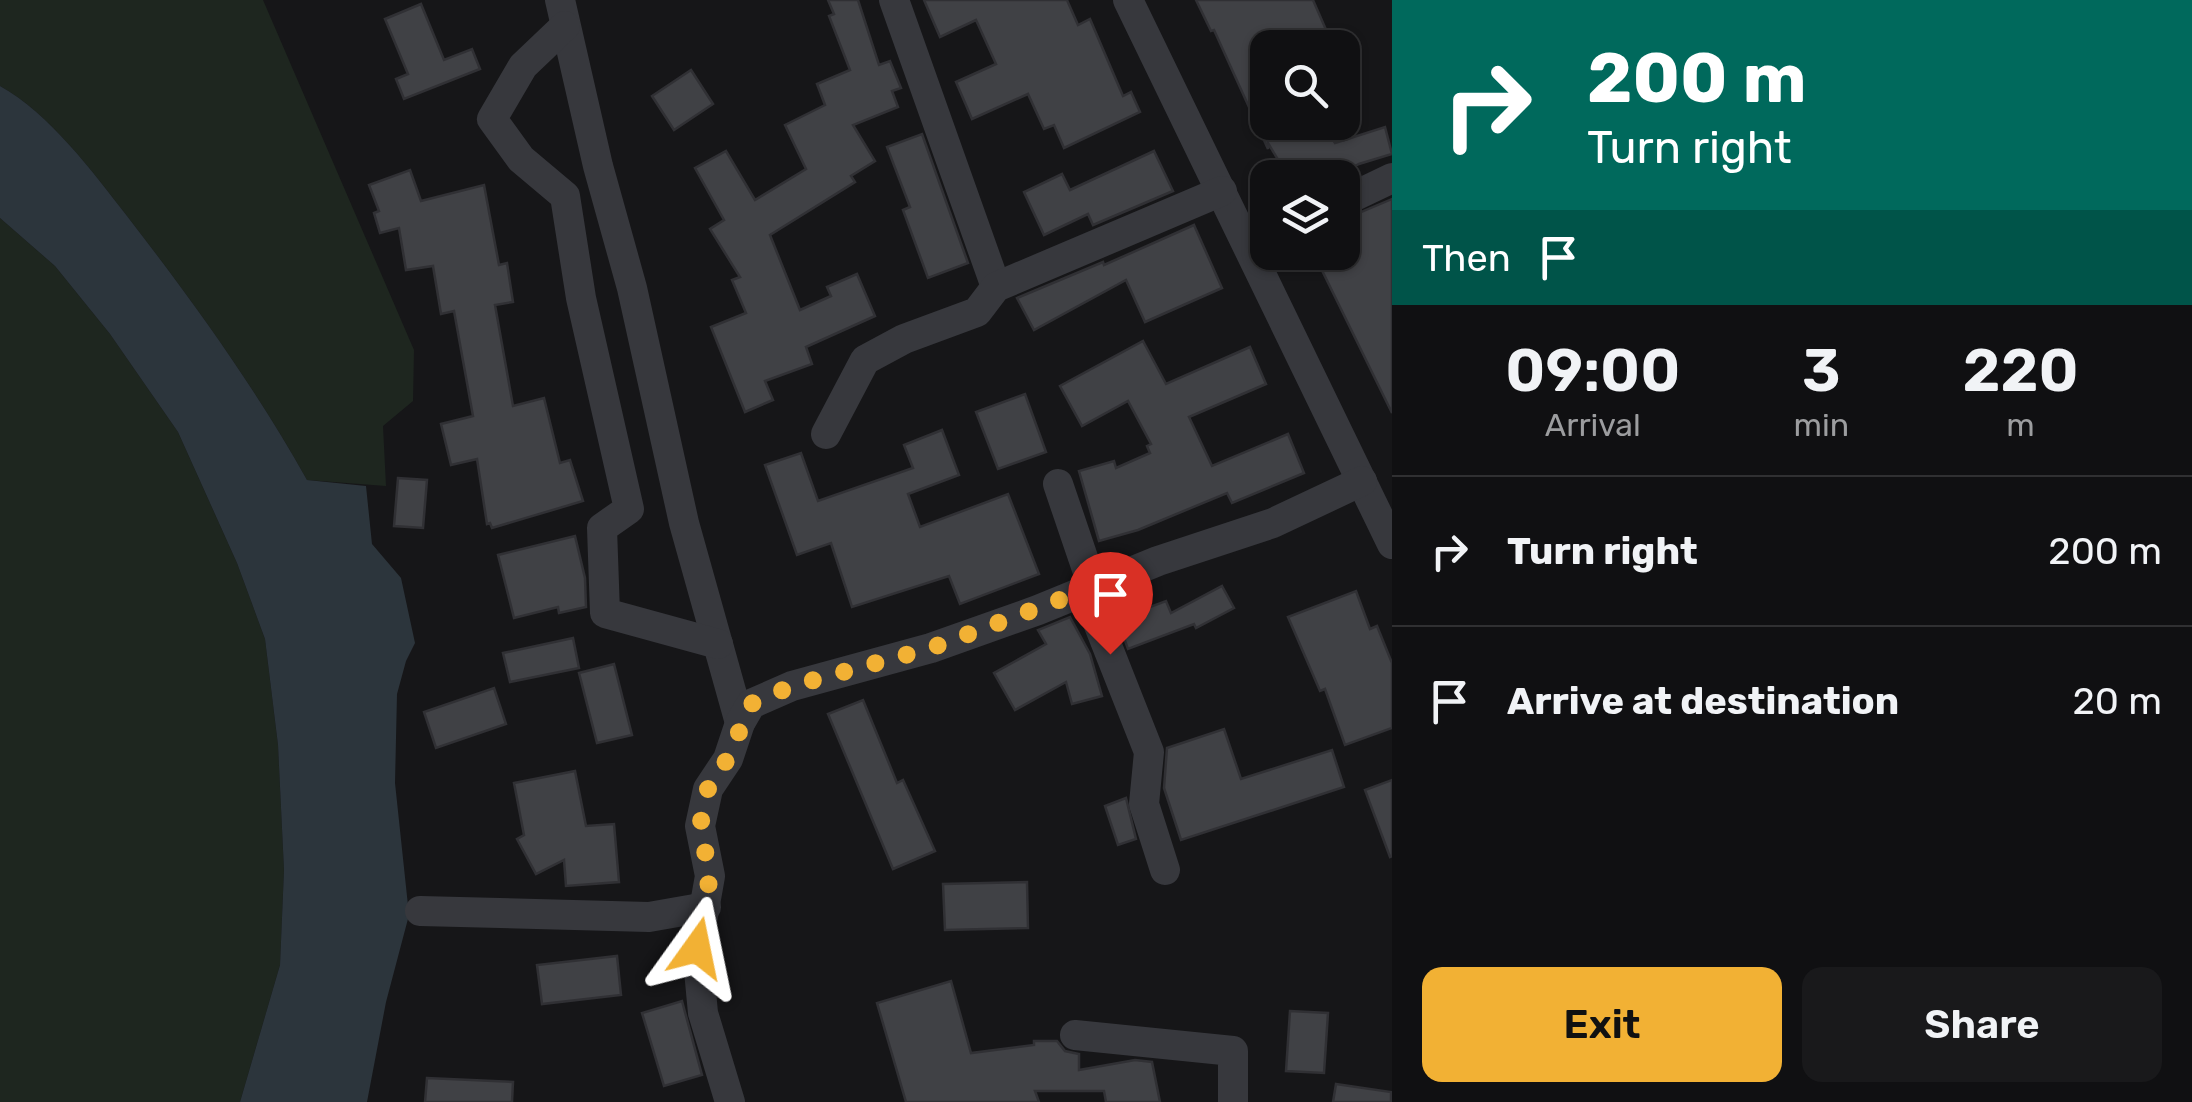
<!DOCTYPE html>
<html lang="en">
<head>
<meta charset="utf-8">
<style>
	:root { --surface:#101012; --page:#19191b; --text:#f1f3f6; --muted:#9c9d9f; --line:#303032; --accent:#f2b134 }
	body { margin:0; font-family:Rubik,sans-serif; background:var(--page); color:var(--text); height:100vh; display:flex; flex-direction:column; font-size:38px; white-space:nowrap }
	* { box-sizing:border-box; margin:0 }
	p { font-size:32px; color:var(--muted) }
	.icon { flex:none; width:55px; height:55px; fill:none; stroke:currentColor; stroke-width:2; stroke-linecap:round; stroke-linejoin:round }
	.map { position:relative; flex:1; overflow:hidden }
	.details { display:flex; flex-direction:column; background:var(--surface); width:800px }
	.details>* { flex:none }
	.banner { background:#00695c; color:#fff; overflow:hidden }
	.fabs { position:absolute; left:1250px; top:30px; display:grid; gap:20px }
	.fabs a { display:grid; place-items:center; width:110px; height:110px; border-radius:20px; background:var(--surface); box-shadow:0 2px 8px #0004,0 0 0 2px var(--line); font-size:50px }
	.pin { position:absolute; display:grid; place-items:center; width:85px; height:85px; color:#fff; margin:-102px -42px; border-radius:50% 50% 50% 0; rotate:-45deg; box-shadow:0 0 10px #0007 }
	.pin .icon { rotate:45deg }
	.me { position:absolute; width:110px; margin:-55px; rotate:12deg; stroke-linejoin:round; filter:drop-shadow(0 0 8px #0008) }
	.turn { display:flex; align-items:center; gap:35px; height:210px; padding:0 30px; font-size:45px }
	.turn .icon { width:130px; height:130px; stroke-width:2.5 }
	.turn b { display:block; font-size:70px; line-height:85px }
	.then { display:flex; align-items:center; height:95px; padding:0 30px; background:#0003; gap:20px; font-size:38px }
	.eta { display:flex; justify-content:space-evenly; align-items:center; height:170px; text-align:center }
	.eta b { font-size:60px; font-weight:600; line-height:70px }
	.cta { display:flex; gap:20px; margin-top:auto; padding:20px 30px }
	.cta a { flex:1; height:115px; border-radius:20px; background:var(--accent); color:#111; font-size:40px; font-weight:600; line-height:115px; text-align:center }
	.cta a+a { background:var(--page); color:var(--text) }
	ul { padding:0; list-style:none }
	li { display:flex; align-items:center; gap:30px; height:150px; padding:0 30px; border-top:2px solid var(--line) }
	li div { flex:1 }
	li b { display:block; font-size:38px }
	li em { font-style:normal }
	main { display:flex; flex:1; min-height:0 }
	.map>svg:first-child { display:block }
</style>
</head>
<body>
<main>
<div class="map">
<svg width="1392" height="1102" viewBox="0 0 1392 1102">
	<rect width="100%" height="100%" fill="#161618"/>
	<!-- green -->
	<g fill="#1e261f">
		<path d="M0 0H263L414 350 413 401 383 426 386 486 307 480C255 387 192 300 127 216 93 172 49 113 0 86Z"/>
		<polygon points="0,218 55,266 110,334 178,432 237,563 265,639 278,745 284,870 280,965 240,1102 0,1102"/>
	</g>
	<!-- water -->
	<path fill="#2c353c" d="M0 86C49 113 93 172 127 216 192 300 255 387 307 480L366 486 372 544 401 578 415 643 406 661 397 694 395 783 409 915 386 1002 367 1102H240L280 965 284 870 278 745 265 639 237 563 178 432 110 334 55 266 0 218Z"/>
	<!-- building -->
	<g fill="#404145" stroke="#303034" stroke-width="2.5">
		<polygon points="828,0 858,0 879,65 890,61 901,88 892,91 898,107 853,125 875,161 851,176 855,182 770,235 800,310 831,296 827,287 857,274 875,316 806,347 812,364 765,381 773,400 745,412 711,327 746,313 732,280 740,277 710,229 724,220 695,168 726,151 755,200 806,169 785,125 825,105 817,84 850,70 829,16 834,14"/>
		<polygon points="924,0 1067,0 1078,25 1090,19 1123,96 1131,92 1140,112 1064,148 1054,125 1044,129 1028,94 972,119 956,82 996,64 976,20 940,37"/>
		<polygon points="1196,0 1313,0 1334,48 1268,48 1268,122 1322,122 1335,143 1385,127 1392,154 1359,164 1333,178 1289,178 1268,143 1268,149 1214,30 1211,31"/>
		<polygon points="421,4 444,60 472,49 480,69 404,99 396,79 408,74 385,19"/>
		<polygon points="691,70 713,104 674,130 652,96"/>
		<polygon points="922,134 968,263 928,278 903,210 910,207 887,147"/>
		<polygon points="1154,151 1173,191 1093,225 1088,214 1044,235 1024,192 1062,174 1070,190"/>
		<polygon points="410,170 421,201 484,185 499,265 507,263 513,302 495,305 513,406 544,398 560,463 570,460 583,501 492,528 490,523 487,524 477,459 451,465 441,424 473,416 454,311 441,314 433,266 406,270 399,228 380,233 374,213 379,211 369,185"/>
		<polygon points="1392,199 1392,413 1313,252 1342,252 1342,220"/>
		<polygon points="1194,225 1222,288 1145,322 1126,280 1034,330 1017,298 1103,262 1104,265"/>
		<polygon points="1143,341 1166,384 1250,347 1266,384 1189,417 1212,466 1288,434 1304,473 1232,503 1227,493 1138,530 1099,541 1079,471 1114,461 1116,468 1150,453 1147,446 1151,444 1128,401 1082,426 1060,386"/>
		<polygon points="1025,394 1046,452 998,469 976,412"/>
		<polygon points="942,430 959,475 908,494 920,527 1008,494 1039,574 960,604 949,576 852,607 831,543 797,555 765,465 801,453 818,501 913,468 904,445"/>
		<polygon points="398,478 427,480 423,528 394,526"/>
		<polygon points="575,536 585,578 586,607 559,613 558,607 514,618 498,555"/>
		<polygon points="1222,586 1234,608 1196,628 1194,624 1128,649 1117,619 1166,601 1171,613"/>
		<polygon points="1356,591 1370,629 1377,626 1392,663 1392,728 1345,745 1325,689 1320,691 1288,617"/>
		<polygon points="1070,617 1090,654 1102,696 1072,704 1066,682 1015,710 994,673 1046,644 1038,630"/>
		<polygon points="573,638 579,668 510,682 503,653"/>
		<polygon points="614,664 632,735 597,743 579,673"/>
		<polygon points="494,688 506,724 436,748 424,712"/>
		<polygon points="863,700 897,783 903,780 935,851 893,869 828,714"/>
		<polygon points="1224,729 1241,779 1332,750 1344,787 1181,840 1164,788 1167,748"/>
		<polygon points="575,771 586,826 614,824 619,882 566,886 564,860 536,874 517,839 524,835 514,783"/>
		<polygon points="1392,780 1392,856 1390,857 1365,790"/>
		<polygon points="1126,798 1136,839 1118,845 1105,806"/>
		<polygon points="1027,882 1028,928 945,930 943,884"/>
		<polygon points="617,956 621,995 542,1004 537,965"/>
		<polygon points="951,981 971,1053 1034,1045 1034,1041 1057,1041 1065,1051 1079,1054 1079,1070 1135,1060 1152,1062 1160,1102 1106,1102 1104,1091 1035,1091 1039,1102 906,1102 877,1003"/>
		<polygon points="682,1001 702,1075 664,1086 642,1013"/>
		<polygon points="1290,1011 1328,1013 1324,1073 1286,1071"/>
		<polygon points="427,1078 513,1082 512,1102 425,1102"/>
		<polygon points="1336,1084 1391,1092 1391,1102 1333,1102"/>
	</g>
	<g fill="none" stroke-linecap="round" stroke-linejoin="round">
		<!-- minor -->
		<g stroke="#37383d" stroke-width="30">
			<polyline points="560,0 598,166 632,288 684,523 740,723"/>
			<polyline points="894,0 996,287"/>
			<polyline points="1128,0 1392,544"/>
			<polyline points="565,26 523,66 492,119 521,159 565,196 581,298 629,509 602,528 605,613 718,644"/>
			<polyline points="1342,202 1392,178"/>
			<polyline points="826,434 865,360 904,339 977,312 996,287 1222,191"/>
			<polyline points="1058,484 1093,587"/>
			<polyline points="1085,590 1149,752 1144,804 1165,870"/>
			<polyline points="420,911 649,917 706,907"/>
			<polyline points="1075,1035 1233,1051 1233,1102"/>
			<polyline points="730,1102 703,1013 697,949 710,876 700,826 708,789 728,759 740,723 751,704 792,686 931,648 1038,610 1158,561 1273,523 1362,481"/>
		</g>
	</g>
	<g fill="none" stroke-linecap="round" stroke-linejoin="round">
		<!-- route -->
		<polyline stroke="#f2b134" stroke-width="18" stroke-dasharray="0 32.4" points="697,948 710,876 700,826 708,789 728,758 751,704 792,686 931,648 1086,590 1110,654"/>
	</g>
</svg>
<div class="fabs">
<a><svg class="icon" aria-label="search" viewBox="0 0 24 24"><circle cx="10" cy="10" r="6"/><path d="M15 15l6 6"/></svg></a>
<a><svg class="icon" aria-label="layers" viewBox="0 0 24 24"><path d="M12 4l9 5-9 5-9-5zM3 14l9 5 9-5"/></svg></a>
</div>
<div class="pin" style="left:1110px;top:654px;background:#d93025"><svg class="icon" aria-label="arrive" viewBox="0 0 24 24"><path d="M6 21V4h12l-3 4 3 4H6"/></svg></div>
<svg class="me" style="left:697px;top:948px" viewBox="-20 -20 40 40"><path d="M0-17L14 15 0 8-14 15z" fill="#f2b134" stroke="#fff" stroke-width="4"/></svg>
</div>
<section class="details">
<div class="banner">
<div class="turn"><svg class="icon" aria-label="right" viewBox="0 0 24 24"><path d="M7 20v-9h11M14 6l5 5-5 5"/></svg><div><b>200 m</b>Turn right</div></div>
<div class="then">Then<svg class="icon" aria-label="arrive" viewBox="0 0 24 24"><path d="M6 21V4h12l-3 4 3 4H6"/></svg></div>
</div>
<div class="eta">
<div><b>09:00</b><p>Arrival</p></div>
<div><b>3</b><p>min</p></div>
<div><b>220</b><p>m</p></div>
</div>
<ul>
<li><svg class="icon" aria-label="right" viewBox="0 0 24 24"><path d="M7 20v-9h11M14 6l5 5-5 5"/></svg><div><b>Turn right</b></div><em>200 m</em></li>
<li><svg class="icon" aria-label="arrive" viewBox="0 0 24 24"><path d="M6 21V4h12l-3 4 3 4H6"/></svg><div><b>Arrive at destination</b></div><em>20 m</em></li>
</ul>
<div class="cta"><a>Exit</a><a>Share</a></div>
</section>
</main>
</body>
</html>
